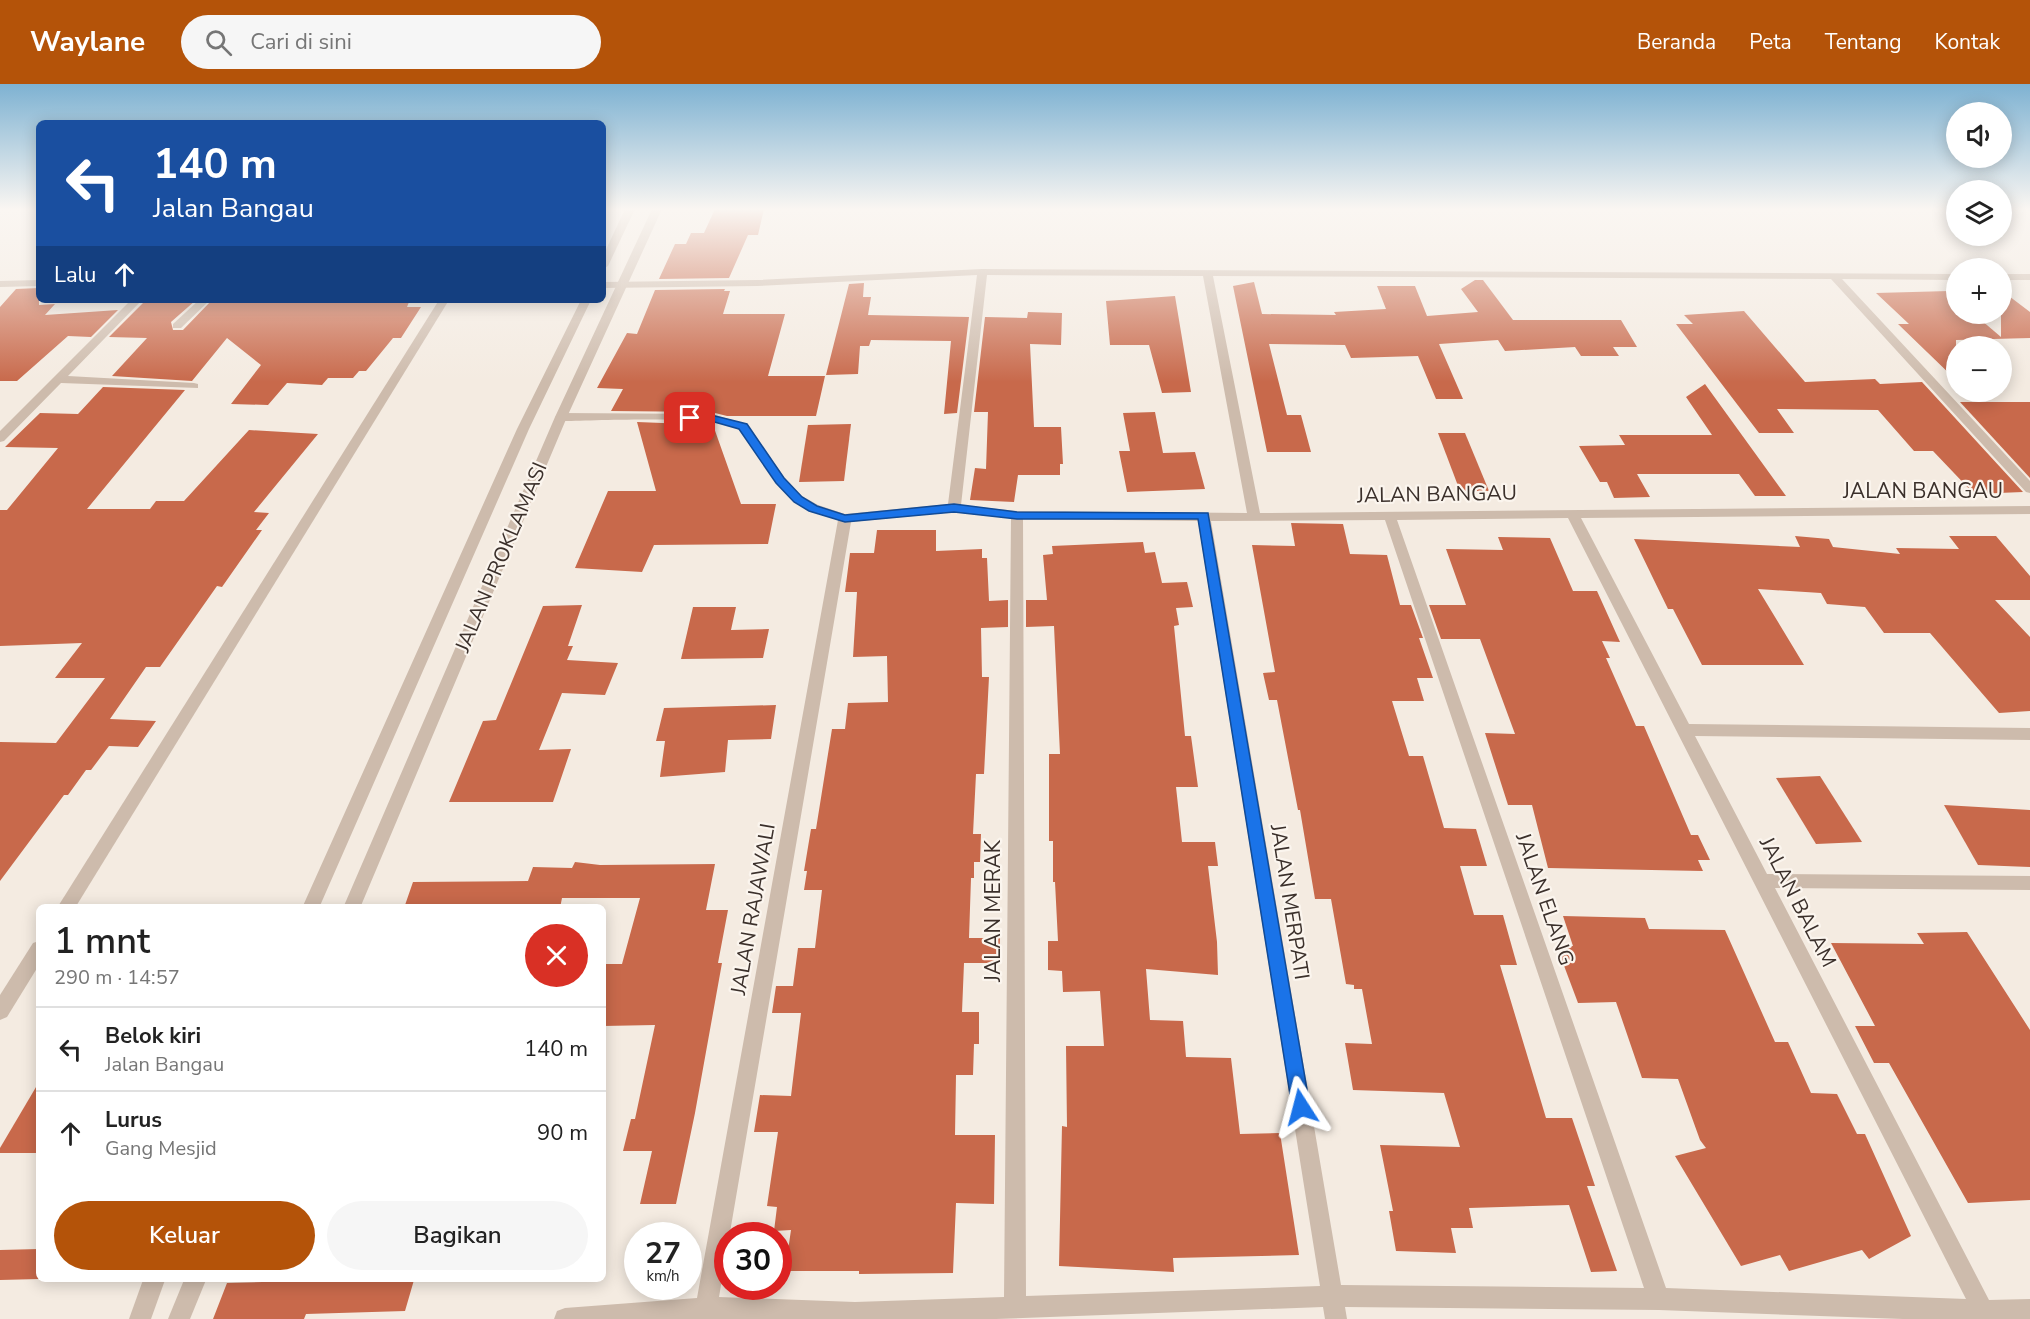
<!DOCTYPE html>
<html lang="id">
<head>
<meta charset="utf-8">
<style>
	:root { --surface:#fff; --page:#f6f6f6; --text:#222; --muted:#767676; --line:#e0e0e0; --accent:#b45309 }
	body { margin:0; font-family:"Nunito Sans",sans-serif; background:var(--page); color:var(--text); height:100vh; display:flex; flex-direction:column; font-size:22px; white-space:nowrap }
	* { box-sizing:border-box; margin:0 }
	p { font-size:20px; color:var(--muted) }
	.icon { flex:none; width:33px; height:33px; fill:none; stroke:currentColor; stroke-width:2; stroke-linecap:round; stroke-linejoin:round }
	.map { position:relative; flex:1; overflow:hidden }
	.drawer { position:absolute; left:36px; top:820px; width:570px; height:378px; display:flex; flex-direction:column; background:var(--surface); border-radius:9px; box-shadow:0 3px 15px #0003 }
	.drawer>* { flex:none }
	.banner { position:absolute; left:36px; top:36px; width:570px; height:183px; border-radius:9px; box-shadow:0 3px 15px #0003; background:#1a4fa0; color:#fff; overflow:hidden }
	.fabs { position:absolute; left:1946px; top:18px; display:grid; gap:12px }
	.fabs a { display:grid; place-items:center; width:66px; height:66px; border-radius:50%; background:var(--surface); box-shadow:0 3px 15px #0003; font-size:30px }
	.speed { position:absolute; left:624px; top:1138px; display:flex; gap:12px; font-size:30px; font-weight:700; text-align:center }
	.speed>* { display:grid; place-content:center; width:78px; height:78px; border-radius:50%; background:var(--surface); box-shadow:0 3px 15px #0003; line-height:1 }
	.speed small { font-size:15px; font-weight:400 }
	.speed .limit { border:9px solid #d22; background:#fff; color:#111 }
	.pin { position:absolute; display:grid; place-items:center; width:51px; height:51px; color:#fff; margin:-26px; border-radius:12px; box-shadow:0 3px 9px #0006 }
	.me { position:absolute; width:66px; margin:-33px; rotate:351deg; stroke-linejoin:round; filter:drop-shadow(0 0 4px #0008) }
	.turn { display:flex; align-items:center; gap:21px; height:126px; padding:0 18px; font-size:27px }
	.turn .icon { width:78px; height:78px; stroke-width:2.5 }
	.turn b { display:block; font-size:42px; line-height:51px }
	.then { display:flex; align-items:center; height:57px; padding:0 18px; background:#0003; gap:12px; font-size:22px }
	.round { display:grid; place-items:center; flex:none; width:63px; height:63px; border-radius:32px; background:var(--page) }
	.summary { display:flex; align-items:center; justify-content:space-between; height:102px; padding:0 18px }
	h1 { font-size:36px; font-weight:600; line-height:45px }
	.cta { display:flex; gap:12px; margin-top:auto; padding:12px 18px }
	.cta a { flex:1; height:69px; border-radius:36px; background:var(--accent); color:#fff; font-size:24px; font-weight:600; line-height:69px; text-align:center }
	.cta a+a { background:var(--page); color:var(--text) }
	ul { padding:0; list-style:none }
	li { display:flex; align-items:center; gap:18px; height:84px; padding:0 18px; border-top:2px solid var(--line) }
	li div { flex:1 }
	li b { display:block; font-size:22px }
	li em { font-style:normal }
	header { display:flex; align-items:center; gap:36px; box-sizing:border-box; height:84px; padding:0 30px; background:var(--accent); color:#fff }
	header strong { font-size:28px }
	nav { display:flex; gap:33px; margin-inline-start:auto; font-size:21px }
	.search { width:420px; height:54px; background:var(--page); display:flex; align-items:center; gap:15px; box-sizing:border-box; padding:0 21px; border-radius:33px; color:var(--muted); font-size:22px }
	.map>svg:first-child { display:block }
</style>
</head>
<body>
<header>
<strong>Waylane</strong>
<div class="search"><svg class="icon" aria-label="search" viewBox="0 0 24 24"><circle cx="10" cy="10" r="6"/><path d="M15 15l6 6"/></svg>Cari di sini</div>
<nav><a>Beranda</a><a>Peta</a><a>Tentang</a><a>Kontak</a></nav>
</header>
<div class="map">
<svg width="2030" height="1235" viewBox="0 0 2030 1235">
	<rect width="100%" height="100%" fill="#f4ebe1"/>
	<!-- building -->
	<g fill="#c8694b">
		<polygon points="715,125 764,125 758,151 748,151 729,194 659,195 675,160 686,160 691,149 704,149"/>
		<polygon points="1475,196 1483,196 1513,236 1621,236 1637,263 1613,263 1619,272 1581,272 1575,263 1505,267 1498,256 1439,260 1463,315 1436,315 1418,272 1351,274 1345,261 1269,260 1287,331 1301,331 1311,368 1267,368 1233,202 1254,198 1262,230 1336,231 1334,228 1386,225 1377,202 1415,202 1427,232 1478,228 1461,205"/>
		<polygon points="864,199 863,213 871,213 868,231 969,233 957,329 944,330 951,257 871,256 869,262 860,262 858,290 826,291 849,200"/>
		<polygon points="39,204 39,221 55,220 45,231 118,226 91,253 68,252 17,297 0,297 0,223 16,205"/>
		<polygon points="725,205 724,207 730,207 723,230 785,230 768,292 825,292 816,332 727,332 711,328 611,327 623,305 597,304 627,249 637,250 655,206"/>
		<polygon points="2001,206 2030,228 2030,254 1956,256 1956,296 1898,240 1909,240 1876,209 1949,207 1956,214 1956,230 1974,230 2001,253"/>
		<polygon points="1175,212 1191,308 1162,309 1149,261 1110,261 1106,217"/>
		<polygon points="146,216 196,216 171,238 173,246 183,246 212,216 369,216 367,218 409,218 407,223 421,223 401,254 393,254 366,287 359,287 353,294 328,294 322,301 287,299 268,321 231,320 261,281 227,254 192,297 112,292 147,254 109,253"/>
		<polygon points="1744,227 1805,298 1875,295 1880,300 1922,298 2023,408 1974,410 1933,367 1914,367 1878,326 1777,325 1794,349 1759,349 1676,240 1693,240 1684,231"/>
		<polygon points="1028,228 1062,229 1061,261 1030,260 1034,343 1061,343 1063,380 1060,380 1060,391 1018,391 1014,418 970,416 975,384 986,385 988,328 974,328 985,233 1027,234"/>
		<polygon points="1705,300 1786,412 1755,412 1739,390 1637,390 1650,413 1614,414 1607,398 1600,398 1579,362 1625,361 1619,351 1712,351 1686,313"/>
		<polygon points="103,303 185,306 87,425 150,425 156,417 184,417 249,346 318,350 254,428 269,429 256,446 262,446 222,503 217,502 160,583 146,583 110,635 156,637 138,663 109,662 91,686 86,686 68,711 64,711 0,797 0,658 56,659 105,594 55,594 82,559 0,562 0,426 7,426 58,364 5,363 40,329 78,330"/>
		<polygon points="1960,318 2030,318 2030,394"/>
		<polygon points="1155,328 1163,369 1195,368 1205,405 1127,408 1119,367 1130,367 1123,329"/>
		<polygon points="637,338 713,341 741,420 776,420 768,460 654,461 642,488 575,484 608,407 656,407"/>
		<polygon points="851,340 844,397 799,398 808,341"/>
		<polygon points="1438,349 1465,349 1489,407 1460,407"/>
		<polygon points="1291,439 1343,440 1350,470 1387,471 1400,521 1411,521 1423,554 1419,554 1433,594 1417,594 1424,617 1392,617 1409,672 1423,672 1444,744 1476,745 1487,782 1460,782 1474,831 1503,831 1517,881 1500,881 1546,1034 1572,1034 1595,1102 1587,1102 1617,1187 1591,1188 1569,1121 1469,1124 1473,1144 1451,1144 1456,1169 1396,1167 1389,1127 1393,1127 1380,1061 1460,1063 1444,1009 1353,1006 1345,959 1372,960 1362,905 1354,905 1354,901 1346,900 1331,815 1315,815 1300,726 1298,726 1277,616 1269,616 1263,589 1275,588 1252,461 1295,462"/>
		<polygon points="877,446 936,446 936,467 982,465 982,474 987,474 989,517 1008,516 1008,543 981,544 982,593 989,593 984,690 976,690 973,750 981,750 980,778 974,778 974,794 971,794 969,854 1000,854 999,879 964,879 962,928 979,928 979,960 974,960 973,991 956,991 955,1051 995,1051 994,1120 956,1119 953,1189 859,1190 859,1187 785,1187 791,1146 774,1147 777,1123 767,1122 778,1048 754,1048 760,1011 791,1012 801,929 772,929 776,902 793,902 798,864 815,864 822,806 804,806 807,787 804,787 811,745 816,745 832,645 845,645 848,619 888,618 887,572 853,573 857,508 845,508 850,469 874,469"/>
		<polygon points="1795,452 1829,455 1833,463 1900,470 1896,464 1959,465 1949,452 1996,452 2030,492 2030,516 1995,516 2030,553 2030,627 1999,629 1930,549 1884,549 1865,523 1827,520 1821,509 1758,505 1804,581 1702,581 1673,525 1668,525 1634,455 1800,463"/>
		<polygon points="1498,453 1550,454 1573,507 1597,507 1620,558 1602,557 1610,574 1606,574 1636,642 1644,642 1691,751 1698,751 1710,776 1698,776 1703,787 1548,784 1532,721 1508,721 1485,649 1515,650 1480,555 1441,555 1429,521 1466,521 1446,465 1503,466"/>
		<polygon points="1143,458 1145,469 1155,468 1162,499 1187,498 1193,523 1176,524 1179,541 1174,542 1185,652 1191,652 1198,703 1176,703 1182,758 1215,758 1218,782 1208,782 1217,858 1218,891 1146,885 1150,936 1183,937 1186,973 1231,974 1240,1050 1280,1049 1299,1171 1173,1174 1174,1188 1059,1182 1062,1042 1067,1043 1066,962 1104,962 1100,907 1063,908 1062,887 1048,886 1048,857 1058,857 1055,798 1053,798 1053,757 1049,757 1049,670 1060,670 1054,542 1026,543 1026,516 1047,516 1043,471 1053,470 1052,462"/>
		<polygon points="582,521 568,562 573,562 567,576 618,579 605,611 562,609 539,666 571,665 553,718 449,718 483,637 496,636 543,522"/>
		<polygon points="693,523 736,523 731,546 769,545 763,574 681,575"/>
		<polygon points="776,621 771,655 728,656 725,688 660,693 665,657 656,657 664,624"/>
		<polygon points="1820,692 1862,758 1816,760 1776,694"/>
		<polygon points="1944,721 2030,726 2030,783 1978,781"/>
		<polygon points="575,778 600,781 715,780 706,826 728,826 718,879 722,879 695,1029 676,1120 640,1120 652,1067 623,1067 631,1035 635,1035 655,941 603,942 603,880 622,880 640,814 562,814 560,824 404,824 413,798 528,797 533,783 572,784"/>
		<polygon points="1563,832 1645,834 1649,845 1725,846 1775,958 1788,958 1811,1009 1837,1010 1857,1050 1865,1050 1911,1152 1869,1175 1862,1166 1789,1187 1780,1171 1741,1182 1675,1072 1706,1064 1700,1056 1678,995 1642,994 1616,918 1578,919 1557,863 1573,862"/>
		<polygon points="1967,848 2030,946 2030,1116 1968,1119 1889,979 1874,979 1855,942 1875,942 1831,859 1924,860 1917,849"/>
		<polygon points="39,998 39,1069 0,1069 0,1064"/>
		<polygon points="39,1165 39,1195 0,1196 0,1166"/>
		<polygon points="331,1196 414,1196 405,1227 306,1230 304,1235 213,1235 227,1199"/>
	</g>
	<g fill="none" stroke-linecap="round" stroke-linejoin="round">
		<!-- minor -->
		<g fill="#cdbbac" fill-rule="evenodd">
			<path d="M982 185 1956 190V196L1842 195 2030 397V409L2026 408 1831 195 1213 192 1260 429 2030 422V430L1581 434 1689 640 2030 644V656L1695 652 1767 790 2030 792V806L1775 804 1989 1216 2030 1215V1235H1903L1659 1226 1345 1223 1347 1235H1325L1323 1223 996 1235H554L557 1227 565 1224 697 1214 838 436C792 422 785 412 758 373 752 365 747 353 739 346 721 330 592 337 561 337L555 333 561 329 711 330 747 340 784 393 802 412 818 421 845 430 948 420 977 191 757 202 603 204V198L757 196ZM987 191 1203 192 1247 429 1017 427 961 421ZM954 428 1011 434 1004 1213 855 1218 719 1213 851 438ZM1568 434 1966 1215 1666 1204 1397 436ZM1023 435 1198 437 1320 1202 1026 1212ZM1385 436 1644 1204 1341 1201 1211 437Z"/>
			<rect x="2001" y="190" width="29" height="6"/>
			<polygon points="39,196 39,202 0,203 0,197"/>
			<polygon points="131,216 142,216 68,292 194,299 198,300 198,304 61,299 4,357 0,358 0,347"/>
			<polygon points="199,216 210,216 181,244 173,244 173,240"/>
			<polygon points="439,216 449,216 75,824 57,824"/>
			<polygon points="39,857 39,881 7,933 0,936 0,911 33,859"/>
		</g>
		<!-- tertiary -->
		<g fill="#cdbbac" fill-rule="evenodd">
			<polygon points="625,125 635,125 608,182 603,185 603,172"/>
			<polygon points="652,125 662,125 567,333 360,824 343,824 555,333"/>
			<polygon points="581,216 591,216 529,345 319,824 302,824 517,345"/>
			<polygon points="143,1196 165,1196 151,1235 129,1235"/>
			<polygon points="184,1196 206,1196 190,1235 168,1235"/>
		</g>
	</g>
	<!-- sky -->
	<linearGradient id="sky" x2="0" y2="1"><stop stop-color="#7eb2d2"/><stop offset="0.42" stop-color="#faf6f2"/><stop offset="1" stop-color="#faf6f2" stop-opacity="0"/></linearGradient>
	<rect width="2030" height="298" fill="url(#sky)"/>
	<!-- route -->
	<polygon fill="#1a73e8" stroke="#114b97" stroke-width="1.5" points="690,330 711,331 747,340 784,394 802,413 817,422 845,431 954,420 1017,428 1208,429 1310,1023 1307,1029 1301,1032 1295,1029 1292,1023 1198,435 1017,435 954,428 845,438 809,427 794,418 776,399 739,345 711,337 686,336 686,331"/>
	<g text-anchor="middle" stroke-width="4.5" stroke-linejoin="round" paint-order="stroke">
		<!-- street labels -->
		<g font-size="21" fill="#3b302b" stroke="#fbf5ee">
			<text x="1923" y="414">JALAN BANGAU</text>
			<text transform="translate(1437 410) rotate(-1)" y="7">JALAN BANGAU</text>
			<text transform="translate(501 473) rotate(-67)" y="7">JALAN PROKLAMASI</text>
			<text transform="translate(1545 815) rotate(71)" y="7">JALAN ELANG</text>
			<text transform="translate(1290 818) rotate(81)" y="7">JALAN MERPATI</text>
			<text transform="translate(1798 818) rotate(63)" y="7">JALAN BALAM</text>
			<text transform="translate(753 825) rotate(-80)" y="7">JALAN RAJAWALI</text>
			<text transform="translate(993 827) rotate(-90)" y="7">JALAN MERAK</text>
		</g>
	</g>
</svg>
<div class="fabs">
<a><svg class="icon" aria-label="sound" viewBox="0 0 24 24"><path d="M4 9h4l5-4v14l-5-4H4zM17 9q2 3 0 6"/></svg></a>
<a><svg class="icon" aria-label="layers" viewBox="0 0 24 24"><path d="M12 4l9 5-9 5-9-5zM3 14l9 5 9-5"/></svg></a>
<a>+</a>
<a>−</a>
</div>
<div class="speed"><div>27<small>km/h</small></div><div class="limit">30</div></div>
<div class="pin" style="left:690px;top:334px;background:#d93025"><svg class="icon" aria-label="arrive" viewBox="0 0 24 24"><path d="M6 21V4h12l-3 4 3 4H6"/></svg></div>
<svg class="me" style="left:1301px;top:1023px" viewBox="-20 -20 40 40"><path d="M0-17L14 15 0 8-14 15z" fill="#1a73e8" stroke="#fff" stroke-width="4"/></svg>
<div class="banner">
<div class="turn"><svg class="icon" aria-label="left" viewBox="0 0 24 24"><path d="M17 20v-9H6M10 6l-5 5 5 5"/></svg><div><b>140 m</b>Jalan Bangau</div></div>
<div class="then">Lalu<svg class="icon" aria-label="ahead" viewBox="0 0 24 24"><path d="M12 20V5M6 11l6-6 6 6"/></svg></div>
</div>
<section class="drawer">
<div class="summary"><div><h1>1 mnt</h1><p>290 m · 14:57</p></div><a class="round" style="background:#d93025;color:#fff"><svg class="icon" aria-label="close" viewBox="0 0 24 24"><path d="M6 6l12 12M18 6L6 18"/></svg></a></div>
<ul>
<li><svg class="icon" aria-label="left" viewBox="0 0 24 24"><path d="M17 20v-9H6M10 6l-5 5 5 5"/></svg><div><b>Belok kiri</b><p>Jalan Bangau</p></div><em>140 m</em></li>
<li><svg class="icon" aria-label="ahead" viewBox="0 0 24 24"><path d="M12 20V5M6 11l6-6 6 6"/></svg><div><b>Lurus</b><p>Gang Mesjid</p></div><em>90 m</em></li>
</ul>
<div class="cta"><a>Keluar</a><a>Bagikan</a></div>
</section>
</div>
</body>
</html>
